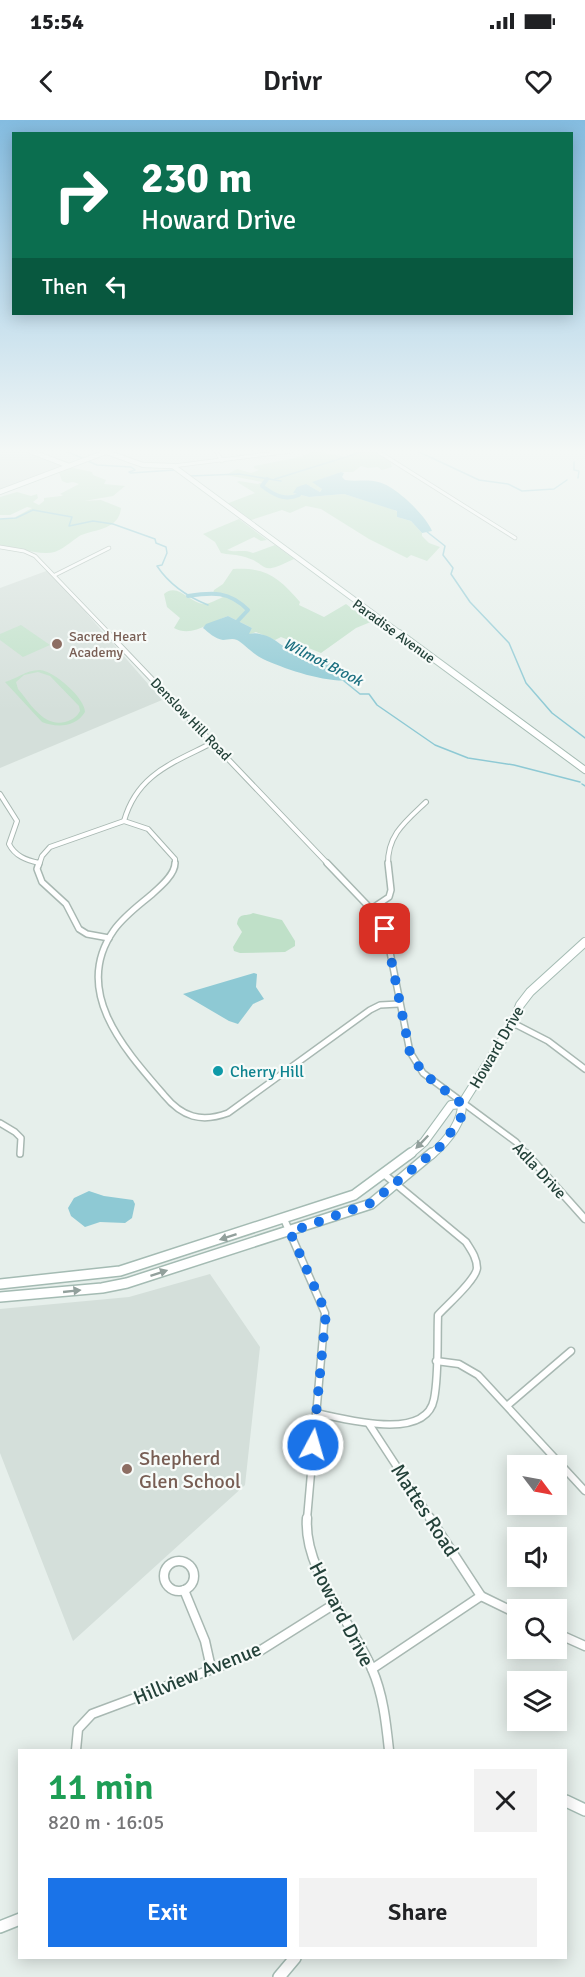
<!DOCTYPE html>
<html lang="en">
<head>
<meta charset="utf-8">
<style>
	:root { --surface:#fff; --page:#f2f2f2; --text:#202124; --muted:#757577; --accent:#1a73e8 }
	body { margin:0; font-family:Signika,sans-serif; background:var(--page); color:var(--text); height:100vh; display:flex; flex-direction:column; font-size:22px; white-space:nowrap }
	* { box-sizing:border-box; margin:0 }
	p { font-size:20px; color:var(--muted) }
	.icon { flex:none; width:33px; height:33px; fill:none; stroke:currentColor; stroke-width:2; stroke-linecap:round; stroke-linejoin:round }
	.map { position:relative; flex:1; overflow:hidden }
	.drawer { position:absolute; left:18px; top:1629px; width:549px; height:210px; display:flex; flex-direction:column; background:var(--surface); border-radius:0px; box-shadow:0 3px 15px #0003 }
	.drawer>* { flex:none }
	.guide { position:absolute; left:12px; top:12px; width:561px; height:183px; border-radius:0px; box-shadow:0 3px 15px #0003; background:#0b6e4f; color:#fff; overflow:hidden }
	.needle { width:39px; rotate:122deg }
	.fabs { position:absolute; left:507px; top:1335px; display:grid; gap:12px }
	.fabs a { display:grid; place-items:center; width:60px; height:60px; border-radius:0px; background:var(--surface); box-shadow:0 3px 15px #0003; font-size:30px }
	.pin { position:absolute; display:grid; place-items:center; width:51px; height:51px; color:#fff; margin:-26px; border-radius:12px; box-shadow:0 3px 9px #0006 }
	.me { position:absolute; width:66px; margin:-33px; rotate:6deg; stroke-linejoin:round; filter:drop-shadow(0 0 4px #0008) }
	.turn { display:flex; align-items:center; gap:21px; height:126px; padding:0 30px; font-size:27px }
	.turn .icon { width:78px; height:78px; stroke-width:2.5 }
	.turn b { display:block; font-size:42px; line-height:51px }
	.then { display:flex; align-items:center; height:57px; padding:0 30px; background:#0003; gap:12px; font-size:22px }
	.round { display:grid; place-items:center; flex:none; width:63px; height:63px; border-radius:0px; background:var(--page) }
	.summary { display:flex; align-items:center; justify-content:space-between; height:102px; padding:0 30px }
	h1 { font-size:36px; font-weight:600; line-height:45px; color:#1e9e55 }
	.cta { display:flex; gap:12px; margin-top:auto; padding:12px 30px }
	.cta a { flex:1; height:69px; border-radius:0px; background:var(--accent); color:#fff; font-size:24px; font-weight:600; line-height:69px; text-align:center }
	.cta a+a { background:var(--page); color:var(--text) }
	.status { display:flex; justify-content:space-between; align-items:center; height:42px; padding:0 30px; background:var(--surface); direction:ltr }
	.status svg { height:16px; fill:currentColor }
	header { display:flex; justify-content:space-between; align-items:center; height:78px; padding:0 30px; background:var(--surface); font-size:27px; font-weight:600 }
	.map>svg:first-child { display:block }
</style>
</head>
<body>
<div class="status"><b>15:54</b><svg viewBox="0 0 49 12"><path d="M0 12V9h3v3zM5 12V6h3v6zM10 12V3h3v9zM15 12V0h3v12zM26 1h20v11H26zM47 4h2v5h-2z"/></svg></div>
<header><svg class="icon" aria-label="back" viewBox="0 0 24 24"><path d="M15 5l-7 7 7 7"/></svg>Drivr<svg class="icon" aria-label="heart" viewBox="0 0 24 24"><path d="M12 20l-8-8c-3-5 5-10 8-4 3-6 11-1 8 4z"/></svg></header>
<div class="map">
<svg width="585" height="1857" viewBox="0 0 585 1857">
	<rect width="100%" height="100%" fill="#e6efeb"/>
	<!-- built -->
	<g fill="#d4dfda">
		<polygon points="0,331 25,331 64,345 0,370"/>
		<polygon points="49,450 162,580 0,648 0,468"/>
		<polygon points="210,1154 260,1227 245,1365 73,1521 0,1333 0,1189 129,1177"/>
	</g>
	<!-- green -->
	<g fill="#bfe0c8" fill-rule="evenodd">
		<path d="M314 331 346 337C350 335 355 331 359 331 370 328 390 336 392 347L382 350 378 347 368 348 361 346 353 352H341L313 362 322 369 319 372 310 366 293 373 309 377 344 374 392 389 398 392 397 397 411 401 422 413V416L429 423 440 427 427 441 411 435 407 438 369 419 321 389 306 386 290 393 282 390 248 401 226 384 255 373 237 362 239 361 258 364 262 362 226 355 237 349 251 353 259 350 254 348V346L300 337Z"/>
		<path d="M69 347 92 352 93 355 106 360 104 364 125 366 113 376 84 381 101 380 121 388C119 412 89 409 78 417 66 425 60 433 46 433 31 433 15 427 0 426V399H12L32 388 27 387 10 395H0V377L17 372 31 376 37 374 38 378 33 382 39 385 44 381V378L61 376 63 375 60 374 79 364 73 362 67 363 62 361 59 352Z"/>
		<path d="M239 399 267 420 261 421 254 417 227 430C236 433 243 429 253 433L275 425 294 439C255 458 272 443 241 436 234 434 228 435 221 433L215 422 203 414Z"/>
		<path d="M233 449C266 447 279 458 300 482L299 485 324 497 346 484 358 493 362 491 373 501 356 508 321 533 281 517 275 520 256 512 248 515 252 508 228 496C210 502 192 518 174 508L180 498 167 487 164 474C178 462 189 483 204 484 210 484 218 479 223 477L213 473 214 470 223 464Z"/>
		<polygon points="21,505 50,525 23,537 0,520 0,514"/>
		<path d="M40 550C54 551 85 578 85 592 76 607 57 608 42 602L5 562C17 559 25 550 40 550ZM38 552 50 556 79 586 80 591C77 597 72 600 65 602 43 607 30 583 18 569L16 562 24 555Z"/>
		<path d="M253 793 282 800 295 821V826L285 832 240 833 234 831 233 827 242 812 237 804C239 792 245 797 253 793Z"/>
	</g>
	<!-- water -->
	<g fill="#8ec9d4">
		<path d="M341 352 344 353 342 357 345 360C356 362 367 359 378 362 395 365 426 396 432 411L422 413 411 401 397 397V391L344 374 309 377 293 373 297 367 306 364 320 372 322 369 312 362Z"/>
		<path d="M228 496 252 508 249 514C256 512 261 514 267 516 276 519 283 528 292 530 311 536 343 547 361 558 336 567 287 550 263 539 254 535 243 523 237 520 232 518 227 520 223 520 215 519 208 512 203 508L206 504Z"/>
		<polygon points="254,853 257,854 256,867 264,879 253,884 238,904 229,901 183,874"/>
		<polygon points="89,1071 104,1076 133,1080 135,1084 132,1098 125,1103 100,1102 85,1107 71,1096 68,1088 74,1078"/>
	</g>
	<g fill="none" stroke-linecap="round" stroke-linejoin="round">
		<!-- stream -->
		<g stroke="#8ec9d4" stroke-width="1.5">
			<polyline points="65,331 82,338"/>
			<polyline points="417,331 479,360 508,364 522,371 554,369 567,360"/>
			<polyline points="88,341 97,345 131,347 135,350 129,352 131,353 174,350"/>
			<polyline points="574,342 574,350 579,351 578,358"/>
			<polyline points="190,356 239,354 281,361"/>
			<polyline points="275,359 365,331"/>
			<path d="M0 399 16 398 33 390 72 397 69 406 93 401 113 404 155 419 156 423 166 427 167 433 162 445 157 446C169 464 188 477 208 485"/>
			<polyline points="426,411 445,426 443,435 453,448 451,454 470,482 509,523 526,563 552,593 585,618"/>
			<polyline points="344,561 360,574 369,574 377,585 435,625 468,638 514,645 580,662"/>
			<polyline points="582,664 585,666"/>
		</g>
		<!-- canal -->
		<g stroke="#8ec9d4" stroke-width="4">
			<path d="M267 359 262 366C274 375 284 381 299 375"/>
			<path d="M188 476C213 472 229 471 248 490L234 505"/>
		</g>
		<!-- street-far4 casing -->
		<g stroke="#a8b8b2" stroke-width="4.5">
			<g id="street-far4">
				<polyline points="216,331 222,341"/>
				<polyline points="377,331 515,418"/>
				<polyline points="173,346 292,331"/>
				<polyline points="0,427 24,431 35,436 110,514"/>
				<polyline points="55,455 109,428"/>
			</g>
		</g>
		<!-- street-far3 casing -->
		<g stroke="#a8b8b2" stroke-width="6">
			<g id="street-far3">
				<polyline points="108,513 329,745"/>
				<path d="M0 674 17 701 9 724C15 736 26 740 39 743"/>
				<polyline points="39,745 42,736 50,727 124,701"/>
				<path d="M175 745V739L148 709 124 701C137 654 173 643 212 623"/>
				<path d="M388 745C387 715 406 701 426 682"/>
			</g>
		</g>
		<!-- street-far2 casing -->
		<g stroke="#a8b8b2" stroke-width="8">
			<g id="street-far2">
				<polyline points="39,743 37,749 42,762 66,784 79,809 87,814 109,818"/>
				<path d="M175 743C175 755 159 768 151 775 138 786 124 796 114 810 71 871 125 930 164 975 182 997 201 1003 228 993L370 890 380 885 399 884"/>
				<polyline points="327,743 371,789 389,777 391,770 388,743"/>
				<polyline points="378,799 387,817 410,932 423,953 516,1022 527,1035"/>
				<polyline points="513,903 548,921 585,949"/>
				<polyline points="0,1003 15,1012 21,1018 20,1034"/>
			</g>
		</g>
		<!-- street-far1 casing -->
		<g stroke="#a8b8b2" stroke-width="9">
			<g id="street-far1">
				<polyline points="526,1033 585,1099"/>
				<polyline points="284,1099 325,1193 307,1399"/>
				<polyline points="436,1241 459,1244 478,1255 585,1371"/>
				<polyline points="508,1285 571,1231"/>
				<path d="M316 1293C345 1299 426 1322 434 1279 439 1254 437 1221 438 1195 447 1185 476 1160 477 1148 477 1138 471 1130 466 1122L385 1055"/>
				<polyline points="369,1304 431,1399"/>
			</g>
		</g>
		<!-- street casing -->
		<g stroke="#a8b8b2" stroke-width="11">
			<g id="street">
				<path d="M307 1398C303 1450 352 1502 372 1549 383 1574 386 1602 389 1630"/>
				<polyline points="430,1398 481,1476"/>
				<circle cx="179" cy="1456" r="15"/>
				<polyline points="184,1470 205,1521 211,1548"/>
				<polyline points="556,1513 585,1526"/>
				<polyline points="372,1549 481,1476 518,1494"/>
				<polyline points="76,1630 78,1609 92,1594 258,1532 336,1483"/>
			</g>
		</g>
		<!-- secondary-far4 casing -->
		<g stroke="#a4bbb3" stroke-width="6">
			<g id="secondary-far4">
				<polyline points="30,331 69,346"/>
				<polyline points="0,372 106,332 143,345 173,346 401,514"/>
			</g>
		</g>
		<!-- secondary-far3 casing -->
		<g stroke="#a4bbb3" stroke-width="8">
			<polyline id="secondary-far3" points="399,513 585,650"/>
		</g>
		<!-- secondary-far2 casing -->
		<g stroke="#a4bbb3" stroke-width="10">
			<g id="secondary-far2">
				<polyline points="409,1035 424,1022 451,985 462,984"/>
				<path d="M431 1035C446 1022 462 1004 462 984L513 903 520 885 530 872 585 822"/>
			</g>
		</g>
		<!-- secondary-far1 casing -->
		<g stroke="#a4bbb3" stroke-width="12">
			<g id="secondary-far1">
				<polyline points="0,1164 120,1151 354,1075 411,1033"/>
				<polyline points="0,1177 102,1168 127,1163 371,1084 432,1033"/>
			</g>
		</g>
		<!-- secondary casing -->
		<g stroke="#a4bbb3" stroke-width="14">
			<g id="secondary">
				<polyline points="566,1681 585,1690"/>
				<polyline points="0,1807 20,1799"/>
				<polyline points="279,1857 295,1838"/>
			</g>
		</g>
		<!-- street-far4 -->
		<use href="#street-far4" stroke="#fff" stroke-width="3"/>
		<!-- street-far3 -->
		<use href="#street-far3" stroke="#fff" stroke-width="4"/>
		<!-- street-far2 -->
		<use href="#street-far2" stroke="#fff" stroke-width="5"/>
		<!-- street-far1 -->
		<use href="#street-far1" stroke="#fff" stroke-width="6"/>
		<!-- street -->
		<use href="#street" stroke="#fff" stroke-width="8"/>
		<!-- secondary-far4 -->
		<use href="#secondary-far4" stroke="#fff" stroke-width="4.5"/>
		<!-- secondary-far3 -->
		<use href="#secondary-far3" stroke="#fff" stroke-width="6"/>
		<!-- secondary-far2 -->
		<use href="#secondary-far2" stroke="#fff" stroke-width="8"/>
		<!-- secondary-far1 -->
		<use href="#secondary-far1" stroke="#fff" stroke-width="9"/>
		<!-- secondary -->
		<use href="#secondary" stroke="#fff" stroke-width="11"/>
	</g>
	<!-- one-way arrows -->
	<defs><path id="oneway-solid" d="M-6-.8H1V-3.2L6.5 0L1 3.2V.8H-6Z" transform="scale(1.5)"/></defs>
	<g fill="#92a09c">
		<use href="#oneway-solid" transform="translate(422 1022) rotate(134)"/>
		<use href="#oneway-solid" transform="translate(228 1117) rotate(162)"/>
		<use href="#oneway-solid" transform="translate(159 1153) rotate(-18)"/>
		<use href="#oneway-solid" transform="translate(72 1171) rotate(-6)"/>
	</g>
	<!-- sky -->
	<linearGradient id="sky" x2="0" y2="1"><stop stop-color="#84bce0"/><stop offset="0.56" stop-color="#f4f8f6"/><stop offset="1" stop-color="#f4f8f6" stop-opacity="0"/></linearGradient>
	<rect width="585" height="591" fill="url(#sky)"/>
	<g fill="none" stroke-linecap="round" stroke-linejoin="round">
		<!-- route -->
		<polyline stroke="#1a73e8" stroke-width="10" stroke-dasharray="0 18" points="313,1325 326,1193 290,1112 371,1083 442,1025 462,996 462,984 423,953 410,933 385,809"/>
	</g>
	<!-- markers -->
	<g fill="#8d6e63" stroke="#f7fbf9" stroke-width="2">
		<circle cx="57" cy="524" r="6"/>
		<circle cx="127" cy="1349" r="6"/>
	</g>
	<circle fill="#0f9aa8" stroke="#f7fbf9" stroke-width="2" cx="218" cy="951" r="6"/>
	<g text-anchor="middle" stroke-width="4.5" stroke-linejoin="round" paint-order="stroke">
		<!-- far-street labels -->
		<g font-size="14" fill="#24423a" stroke="#f7fbf9">
			<text transform="translate(394 511) rotate(36)" y="5">Paradise Avenue</text>
			<text transform="translate(191 599) rotate(46)" y="5">Denslow Hill Road</text>
		</g>
		<!-- far-education labels -->
		<g font-size="14" fill="#785e54" stroke="#f7fbf9" text-anchor="start">
			<text x="69" y="521">Sacred Heart<tspan x="69" dy="16">Academy</tspan></text>
		</g>
		<!-- far-water labels -->
		<g font-size="15" font-style="italic" fill="#1c6f80" stroke="#f7fbf9">
			<text transform="translate(323 542) rotate(27)" y="5">Wilmot Brook</text>
		</g>
		<!-- street labels -->
		<g font-size="16" fill="#24423a" stroke="#f7fbf9">
			<text transform="translate(496 927) rotate(-60)" y="6">Howard Drive</text>
			<text transform="translate(540 1050) rotate(47)" y="6">Adla Drive</text>
		</g>
		<!-- culture labels -->
		<g font-size="16" fill="#0d838f" stroke="#f7fbf9" text-anchor="start">
			<text x="230" y="957">Cherry Hill</text>
		</g>
		<!-- near-education labels -->
		<g font-size="20" fill="#785e54" stroke="#f7fbf9" text-anchor="start">
			<text x="139" y="1345">Shepherd<tspan x="139" dy="23">Glen School</tspan></text>
		</g>
		<!-- near-street labels -->
		<g font-size="20" fill="#24423a" stroke="#f7fbf9">
			<text transform="translate(425 1390) rotate(57)" y="7">Mattes Road</text>
			<text transform="translate(342 1494) rotate(62)" y="7">Howard Drive</text>
			<text transform="translate(197 1553) rotate(-22)" y="7">Hillview Avenue</text>
		</g>
	</g>
</svg>
<div class="fabs">
<a><svg class="needle" viewBox="-14 -14 28 28"><path d="M0-13l5 13h-10z" fill="#e53935"/><path d="M0 13l5-13h-10z" fill="#757577"/></svg></a>
<a><svg class="icon" aria-label="sound" viewBox="0 0 24 24"><path d="M4 9h4l5-4v14l-5-4H4zM17 9q2 3 0 6"/></svg></a>
<a><svg class="icon" aria-label="search" viewBox="0 0 24 24"><circle cx="10" cy="10" r="6"/><path d="M15 15l6 6"/></svg></a>
<a><svg class="icon" aria-label="layers" viewBox="0 0 24 24"><path d="M12 4l9 5-9 5-9-5zM3 14l9 5 9-5"/></svg></a>
</div>
<div class="pin" style="left:385px;top:809px;background:#d93025"><svg class="icon" aria-label="arrive" viewBox="0 0 24 24"><path d="M6 21V4h12l-3 4 3 4H6"/></svg></div>
<svg class="me" style="left:313px;top:1325px" viewBox="-20 -20 40 40"><circle r="17" fill="#1a73e8" stroke="#fff" stroke-width="3"/><path d="M0-11L8 9 0 5-8 9z" fill="#fff"/></svg>
<div class="guide">
<div class="turn"><svg class="icon" aria-label="right" viewBox="0 0 24 24"><path d="M7 20v-9h11M14 6l5 5-5 5"/></svg><div><b>230 m</b>Howard Drive</div></div>
<div class="then">Then<svg class="icon" aria-label="left" viewBox="0 0 24 24"><path d="M17 20v-9H6M10 6l-5 5 5 5"/></svg></div>
</div>
<section class="drawer">
<div class="summary"><div><h1>11 min</h1><p>820 m · 16:05</p></div><a class="round"><svg class="icon" aria-label="close" viewBox="0 0 24 24"><path d="M6 6l12 12M18 6L6 18"/></svg></a></div>
<div class="cta"><a>Exit</a><a>Share</a></div>
</section>
</div>
</body>
</html>
